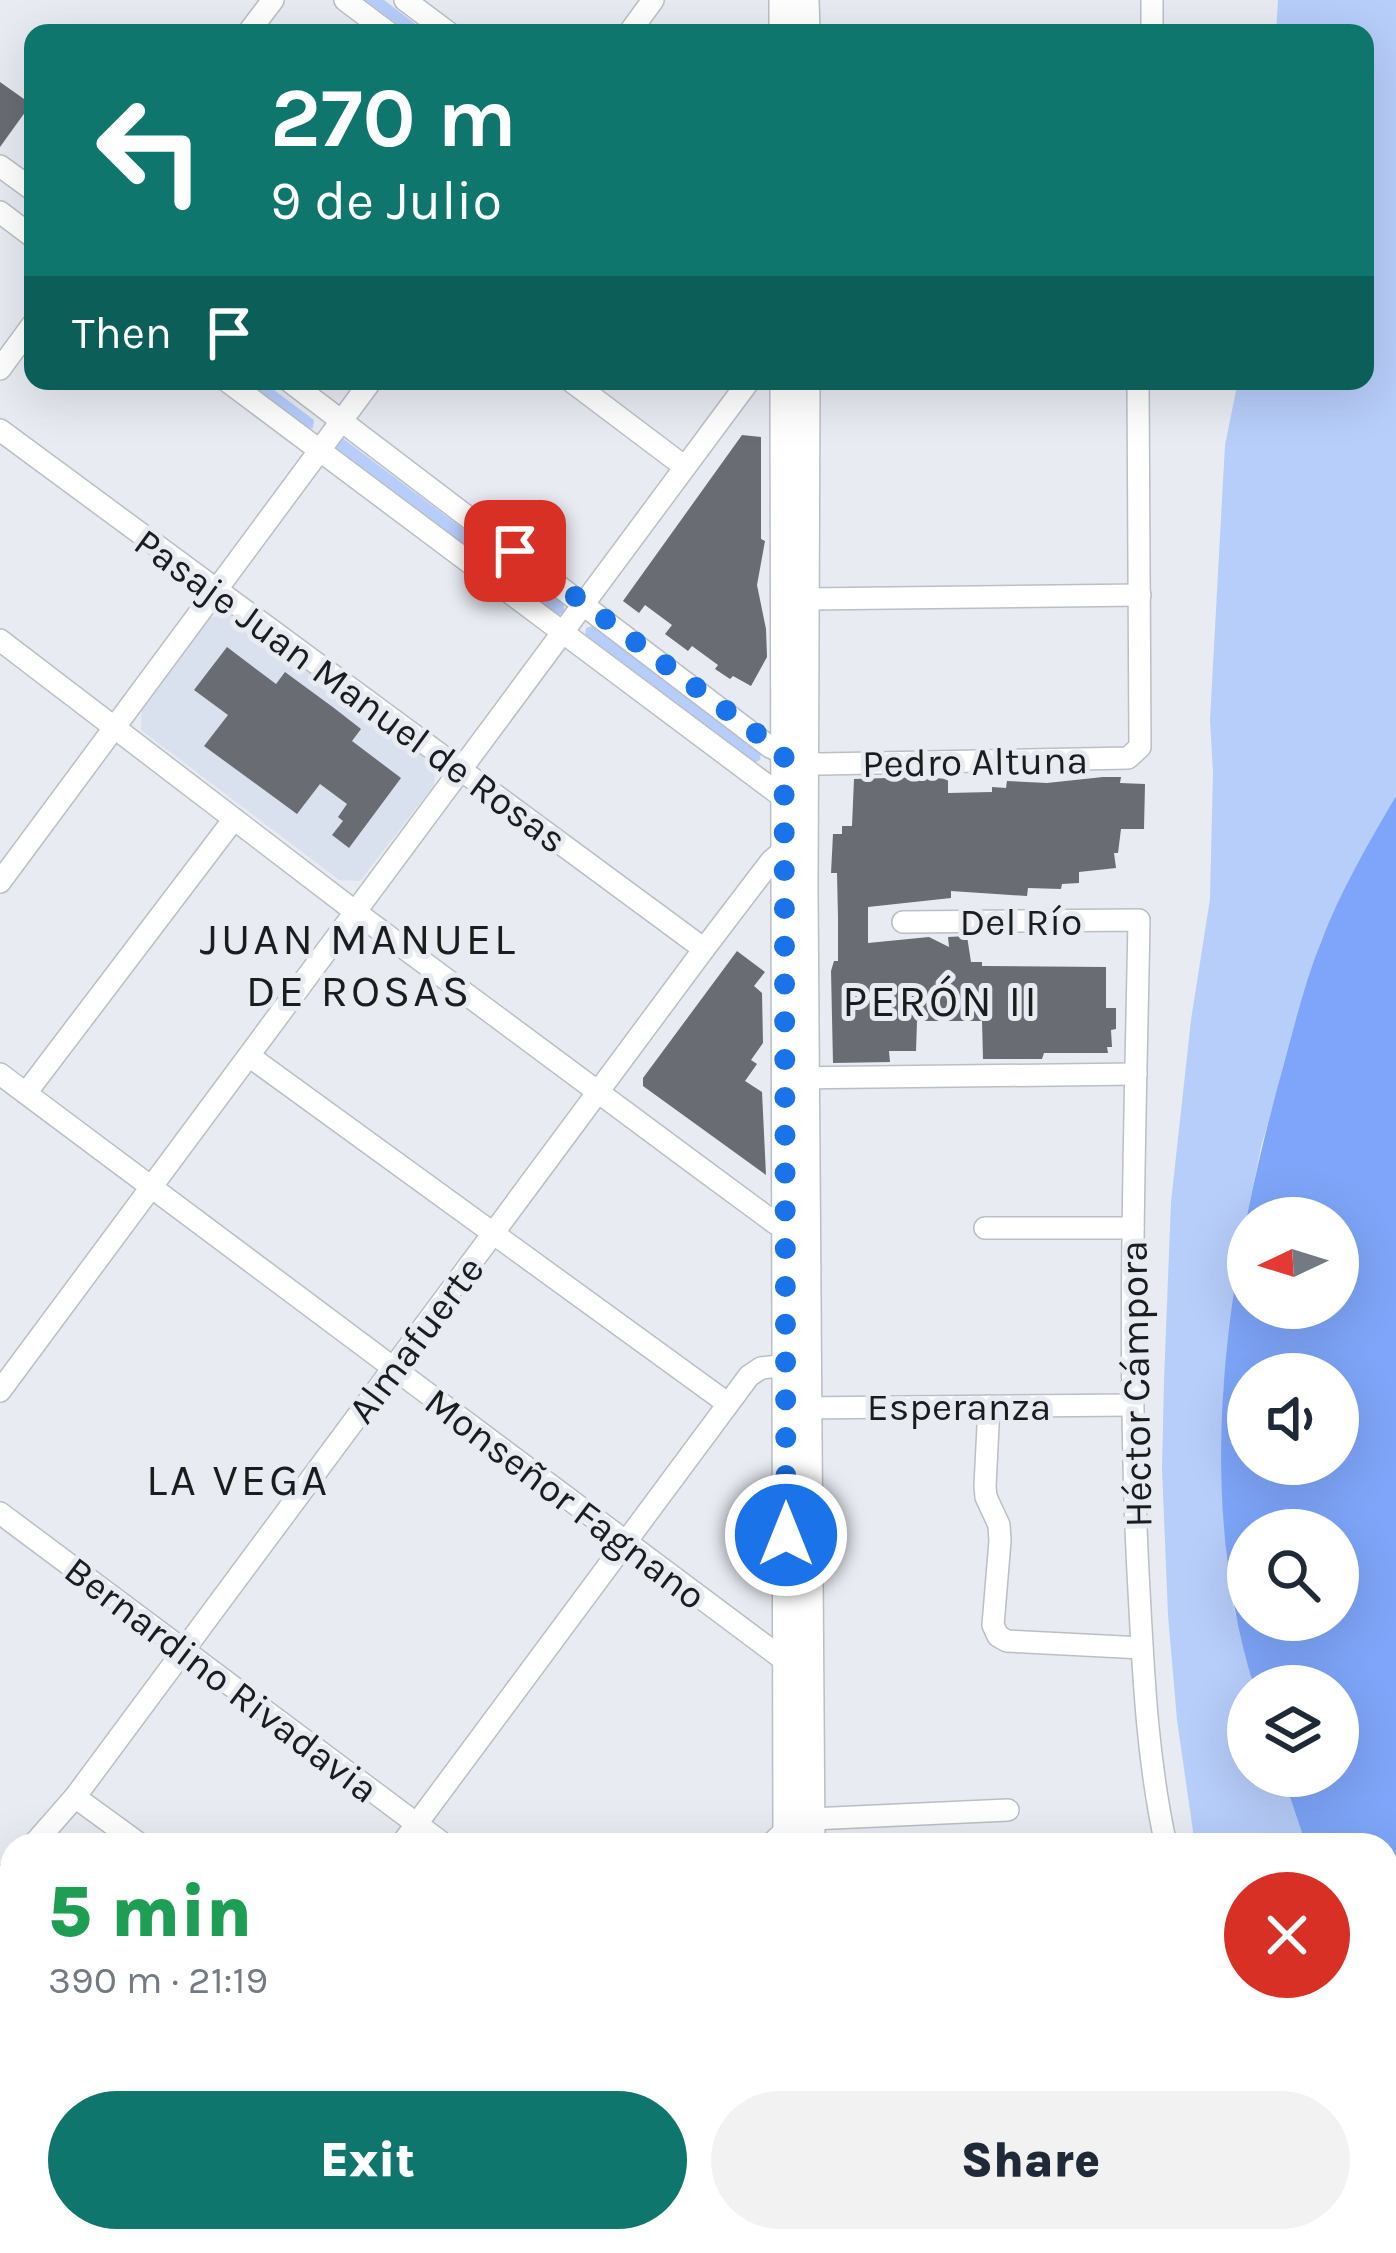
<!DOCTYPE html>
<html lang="en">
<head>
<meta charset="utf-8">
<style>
	:root { --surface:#fff; --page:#f2f2f3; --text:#1f2937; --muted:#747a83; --accent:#0f766e }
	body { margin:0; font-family:Karla,sans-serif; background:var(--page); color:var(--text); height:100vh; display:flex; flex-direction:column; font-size:45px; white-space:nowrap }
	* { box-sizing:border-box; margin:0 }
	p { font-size:39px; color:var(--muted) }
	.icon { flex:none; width:66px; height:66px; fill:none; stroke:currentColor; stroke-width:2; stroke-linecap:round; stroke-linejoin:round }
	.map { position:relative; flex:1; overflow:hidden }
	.panel { position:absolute; left:0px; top:1833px; width:1398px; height:420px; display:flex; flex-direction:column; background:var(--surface); border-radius:36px 36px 0 0; box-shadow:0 12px 48px #0002 }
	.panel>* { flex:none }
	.top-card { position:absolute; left:24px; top:24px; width:1350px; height:366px; border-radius:24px; box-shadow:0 12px 48px #0002; background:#0f766e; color:#fff; overflow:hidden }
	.needle { width:78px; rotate:266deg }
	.controls { position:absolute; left:1227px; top:1197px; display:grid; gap:24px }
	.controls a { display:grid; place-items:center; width:132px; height:132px; border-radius:50%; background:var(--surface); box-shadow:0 12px 48px #0002; font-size:60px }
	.pin { position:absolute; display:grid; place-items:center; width:102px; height:102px; color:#fff; margin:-51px; border-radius:24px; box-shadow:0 6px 18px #0006 }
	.me { position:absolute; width:132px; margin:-66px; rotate:0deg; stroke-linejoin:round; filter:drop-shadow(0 0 9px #0008) }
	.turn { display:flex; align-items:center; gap:42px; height:252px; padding:0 48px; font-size:54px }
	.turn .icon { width:156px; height:156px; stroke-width:2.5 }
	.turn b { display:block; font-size:84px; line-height:102px }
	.then { display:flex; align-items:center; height:114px; padding:0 48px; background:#0003; gap:24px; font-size:45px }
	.round { display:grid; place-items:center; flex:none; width:126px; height:126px; border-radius:63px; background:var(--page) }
	.headline { display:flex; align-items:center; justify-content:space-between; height:204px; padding:0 48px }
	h1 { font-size:72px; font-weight:800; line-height:90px; color:#1e9e55 }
	.cta { display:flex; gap:24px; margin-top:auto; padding:24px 48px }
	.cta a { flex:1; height:138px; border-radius:72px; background:var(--accent); color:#fff; font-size:48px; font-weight:800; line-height:138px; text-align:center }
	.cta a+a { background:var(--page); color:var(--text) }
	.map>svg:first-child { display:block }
</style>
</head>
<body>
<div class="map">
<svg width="1396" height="2253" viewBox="0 0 1396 2253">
	<rect width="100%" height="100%" fill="#e8ebf2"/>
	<!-- built -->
	<polygon fill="#d9e0ee" points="230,611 435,764 434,785 360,881 339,880 141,730 142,708 210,618"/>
	<!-- green -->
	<g fill="#b7cdfa">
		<polygon points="365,0 384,0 427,33 409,33"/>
		<polygon points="1278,0 1396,0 1396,796 1321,941 1261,1147 1236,1273 1223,1392 1223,1511 1230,1593 1254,1686 1248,1686 1248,1776 1283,1776 1306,1845 1195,1845 1177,1720 1168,1615 1162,1469 1164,1381 1171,1202 1191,1020 1210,899 1213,772 1210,720 1225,445 1238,381 1365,381 1365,33 1276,33"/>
		<polygon points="241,381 262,381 314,420 313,428 305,430"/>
		<polygon points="341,437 563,604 565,612 556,616 334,447"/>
		<polygon points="592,626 761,752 760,760 752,764 585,635 586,628"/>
		<polygon points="0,1961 12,1968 12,2041 0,2032"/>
		<polygon points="1386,2001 1396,2015 1396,2253 1289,2253 1285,2241 1386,2241"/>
		<polygon points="295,2241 373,2241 389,2253 312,2253"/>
	</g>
	<!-- water -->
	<path fill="#7ea5f9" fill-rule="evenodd" d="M1396 796V2015L1386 2001V1845H1306L1283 1776H1338V1686H1254C1193 1491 1226 1276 1279 1082 1292 1036 1303 987 1321 942 1340 892 1369 842 1396 796ZM1248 1218H1338V1308H1248ZM1248 1374H1338V1464H1248ZM1248 1530H1338V1620H1248Z"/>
	<!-- building -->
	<g fill="#696c72">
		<polygon points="0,82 31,104 0,147"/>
		<polygon points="742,435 761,437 761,539 765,541 757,585 766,629 767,657 751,686 733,676 730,679 715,669 718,665 692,646 688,651 665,634 672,625 645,605 639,613 623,601"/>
		<polygon points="227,647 276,684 285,672 334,708 361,729 352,741 401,778 349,848 332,835 343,821 338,817 347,804 320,784 297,814 204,746 228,715 194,690"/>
		<polygon points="920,777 948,779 948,793 992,792 992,787 1006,788 1007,781 1047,783 1103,777 1121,777 1120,783 1145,784 1144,829 1121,829 1118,853 1114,853 1116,868 1079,872 1079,883 1062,884 1061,889 1028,888 1027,896 951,891 951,898 868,907 868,943 929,937 949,947 948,937 967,936 971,962 982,962 982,966 1106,967 1106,1008 1116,1008 1116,1029 1111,1030 1112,1047 1107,1047 1108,1053 1044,1053 1042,1059 983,1059 982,1021 917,1021 916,1051 889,1051 890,1062 833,1063 831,971 834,961 838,961 838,917 837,873 831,873 833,834 842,834 842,826 852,826 854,779"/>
		<polygon points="737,951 765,972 754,986 762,993 763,1043 751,1060 757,1064 745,1081 762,1092 766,1175 643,1086 643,1078"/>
	</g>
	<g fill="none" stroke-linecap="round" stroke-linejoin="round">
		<!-- minor casing -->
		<g stroke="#babec5" stroke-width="24">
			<g id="minor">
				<polyline points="345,0 389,33"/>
				<polyline points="405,0 449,33"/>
				<polyline points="1152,0 1152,33"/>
				<polyline points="248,33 273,0"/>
				<polyline points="629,33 653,0"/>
				<polyline points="0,166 33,190"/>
				<polyline points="0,212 33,237"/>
				<polyline points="0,369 33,324"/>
				<polyline points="227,381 776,792 784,792 792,783"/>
				<polyline points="289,381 770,747 806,763 821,764 1128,758 1140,747 1138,381"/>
				<polyline points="571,381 685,467"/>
				<polyline points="0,430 704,949"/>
				<polyline points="808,599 1140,595"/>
				<polyline points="0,640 357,913 691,1161 775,1223 796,1227"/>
				<polyline points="0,882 371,381"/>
				<path d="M903 922 1139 920C1135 1137 1127 1355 1138 1572 1143 1663 1146 1755 1166 1845"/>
				<polyline points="249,1056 727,1403"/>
				<polyline points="0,1074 787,1662"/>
				<polyline points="791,1078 1136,1074"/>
				<polyline points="26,1093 234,819"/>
				<polyline points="985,1228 1133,1228"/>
				<polyline points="0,1391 749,381"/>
				<polyline points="989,1406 985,1486 986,1497 999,1525 1000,1541 993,1625 998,1636 1007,1641 1142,1648"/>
				<polyline points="797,1408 1132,1405"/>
				<polyline points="0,1513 445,1845"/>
				<polyline points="75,1797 141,1845"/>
				<polyline points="33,1845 75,1797 704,949 771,861 784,850 796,850"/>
				<polyline points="401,1845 749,1376 761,1368 797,1364"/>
				<polyline points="770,1845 787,1829 811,1819 1008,1810"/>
				<polyline points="0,1882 12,1869"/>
				<polyline points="669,2241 685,2253"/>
				<polyline points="997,2241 1013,2253"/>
				<polyline points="1302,2241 1307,2246"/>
				<polyline points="98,2253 107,2241"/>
				<polyline points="465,2253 477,2241"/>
				<polyline points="1184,2253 1193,2241"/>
			</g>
		</g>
		<!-- major casing -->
		<g stroke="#babec5" stroke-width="30">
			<g id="major">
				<polyline points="783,0 783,33"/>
				<polyline points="805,0 806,33"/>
				<polyline points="784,381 787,1845"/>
				<polyline points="806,381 804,890 811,1845"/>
				<polyline points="0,1945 12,1954"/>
				<polyline points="0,2047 12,2056"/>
				<polyline points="260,2241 276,2253"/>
				<polyline points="398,2241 414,2253"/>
				<polyline points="790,2241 790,2253"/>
				<polyline points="813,2241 813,2253"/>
			</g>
		</g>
		<!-- minor -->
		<use href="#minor" stroke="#fff" stroke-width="21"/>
		<!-- major -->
		<use href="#major" stroke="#fff" stroke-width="27"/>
	</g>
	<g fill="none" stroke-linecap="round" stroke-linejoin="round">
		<!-- route -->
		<polyline stroke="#1a73e8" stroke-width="21" stroke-dasharray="0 37.8" points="515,551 784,754 786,1535"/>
	</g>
	<g text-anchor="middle" stroke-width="10" stroke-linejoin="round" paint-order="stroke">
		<!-- street labels -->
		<g font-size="39" fill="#1a1c1e" stroke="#e8ebf2">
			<text transform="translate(351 690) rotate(36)" y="14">Pasaje Juan Manuel de Rosas</text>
			<text transform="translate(975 761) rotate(-1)" y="14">Pedro Altuna</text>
			<text x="1021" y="935">Del Río</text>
			<text transform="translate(415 1339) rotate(-53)" y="14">Almafuerte</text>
			<text transform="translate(1135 1384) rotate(-91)" y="14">Héctor Cámpora</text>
			<text x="959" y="1420">Esperanza</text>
			<text transform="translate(566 1498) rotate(37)" y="14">Monseñor Fagnano</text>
			<text transform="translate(222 1679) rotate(37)" y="14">Bernardino Rivadavia</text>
		</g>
		<!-- quarter labels -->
		<g font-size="45" letter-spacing="3" fill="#1a1c1e" stroke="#e8ebf2">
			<text x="359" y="954">JUAN MANUEL<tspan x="359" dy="52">DE ROSAS</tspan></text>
			<text x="941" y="1016">PERÓN II</text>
			<text x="238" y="1495">LA VEGA</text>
		</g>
	</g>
</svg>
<div class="controls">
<a><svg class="needle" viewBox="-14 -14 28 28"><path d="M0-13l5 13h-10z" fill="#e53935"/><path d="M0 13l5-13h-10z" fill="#747a83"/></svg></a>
<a><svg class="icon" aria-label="sound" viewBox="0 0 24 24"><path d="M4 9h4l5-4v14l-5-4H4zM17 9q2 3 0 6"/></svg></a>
<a><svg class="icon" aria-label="search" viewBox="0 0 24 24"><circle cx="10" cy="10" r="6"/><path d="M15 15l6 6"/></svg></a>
<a><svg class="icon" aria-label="layers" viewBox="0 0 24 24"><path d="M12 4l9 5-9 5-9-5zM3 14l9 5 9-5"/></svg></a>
</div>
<div class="pin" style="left:515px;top:551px;background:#d93025"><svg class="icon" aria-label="arrive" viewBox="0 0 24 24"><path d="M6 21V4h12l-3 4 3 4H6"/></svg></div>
<svg class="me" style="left:786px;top:1535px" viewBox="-20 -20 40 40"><circle r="17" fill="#1a73e8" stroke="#fff" stroke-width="3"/><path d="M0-11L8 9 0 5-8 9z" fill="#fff"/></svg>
<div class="top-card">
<div class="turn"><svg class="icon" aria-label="left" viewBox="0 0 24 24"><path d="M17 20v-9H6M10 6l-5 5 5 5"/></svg><div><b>270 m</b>9 de Julio</div></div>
<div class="then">Then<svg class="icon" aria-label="arrive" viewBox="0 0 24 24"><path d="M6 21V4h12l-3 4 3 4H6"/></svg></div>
</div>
<section class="panel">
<div class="headline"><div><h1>5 min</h1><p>390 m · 21:19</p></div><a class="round" style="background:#d93025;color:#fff"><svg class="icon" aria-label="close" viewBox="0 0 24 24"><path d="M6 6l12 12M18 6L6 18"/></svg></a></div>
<div class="cta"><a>Exit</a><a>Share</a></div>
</section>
</div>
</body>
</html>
